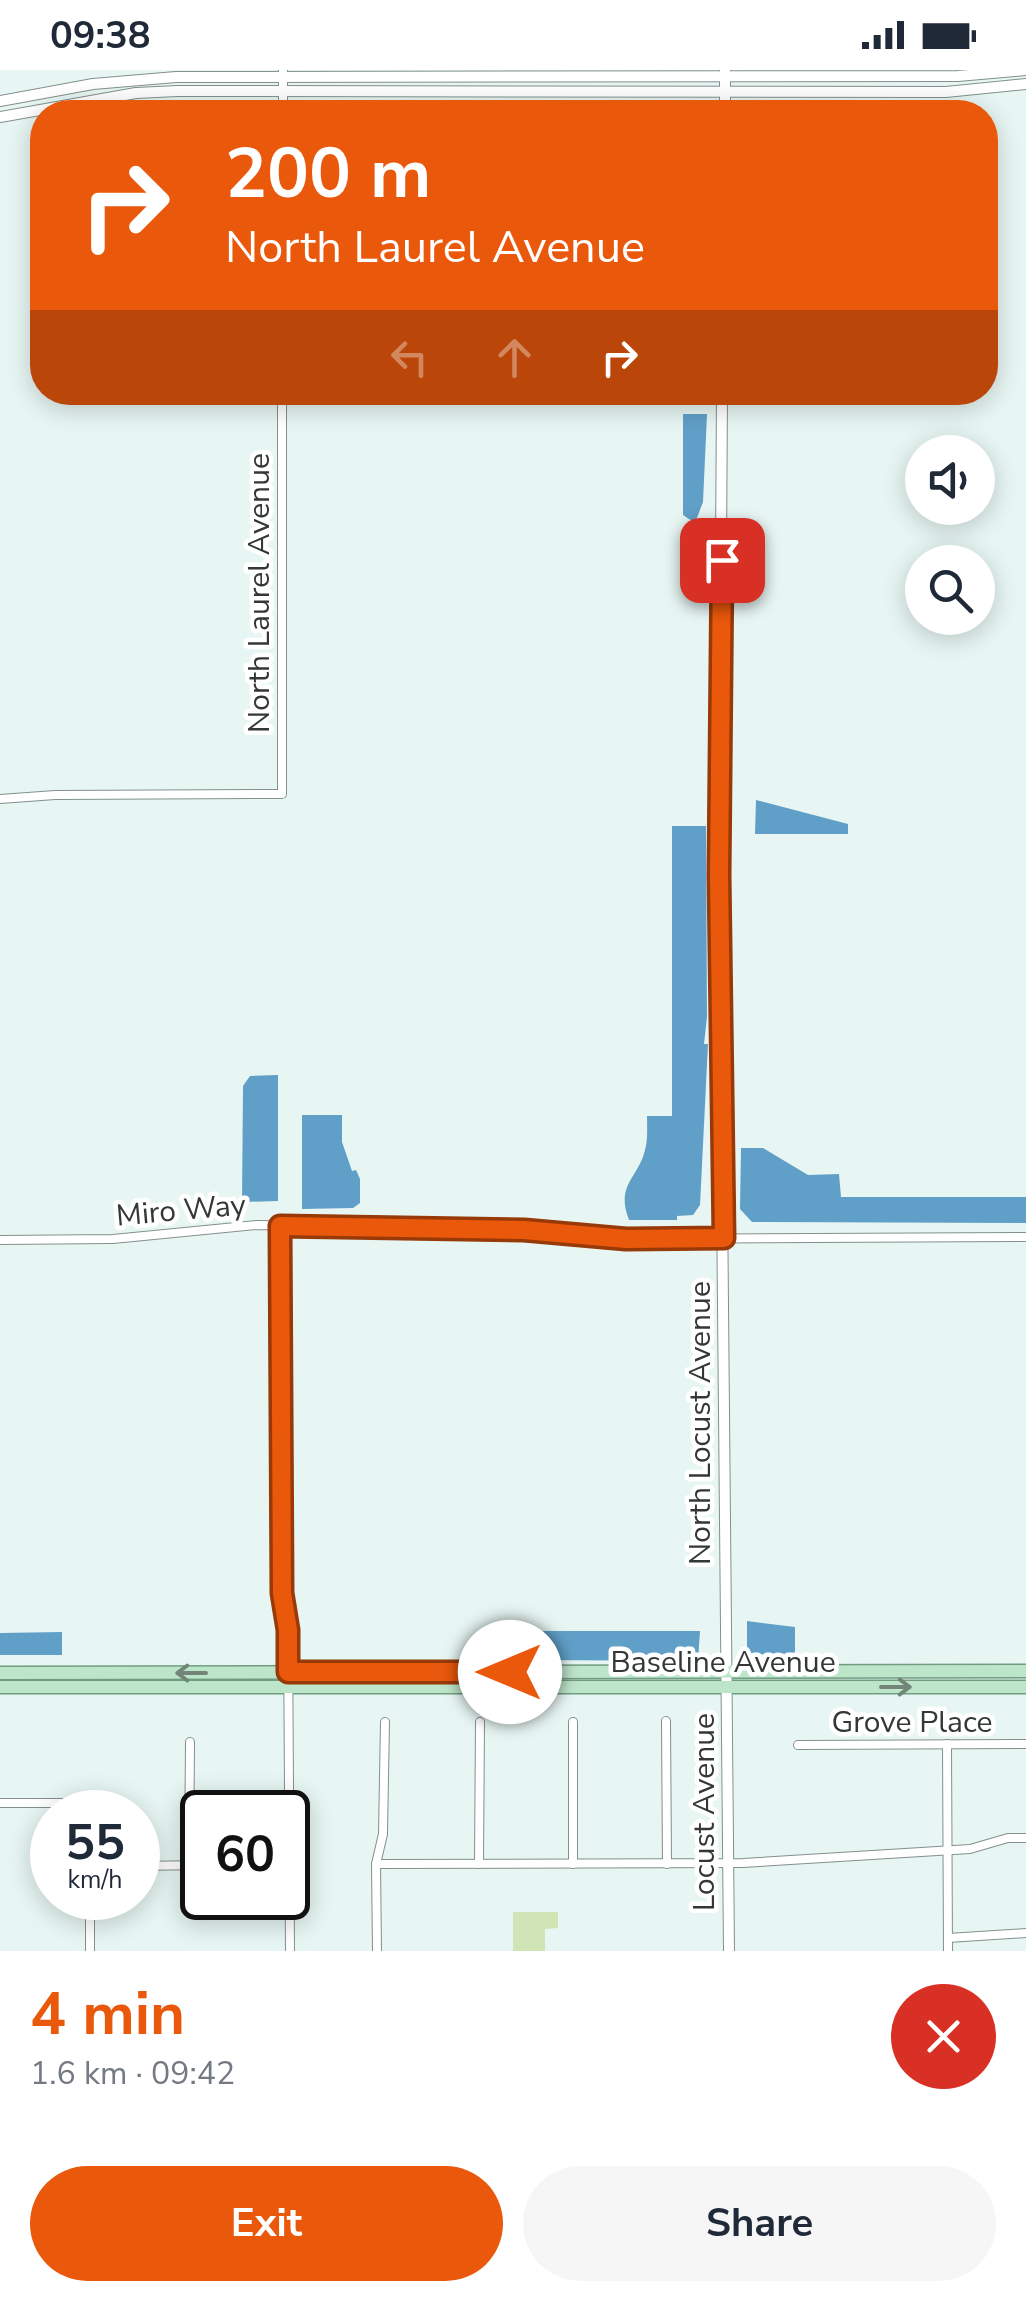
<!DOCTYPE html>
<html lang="en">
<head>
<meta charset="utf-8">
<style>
	:root { --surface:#fff; --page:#f6f6f7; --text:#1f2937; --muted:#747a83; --accent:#ea580c }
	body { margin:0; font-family:"Nunito Sans",sans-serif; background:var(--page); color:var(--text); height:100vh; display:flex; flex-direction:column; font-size:38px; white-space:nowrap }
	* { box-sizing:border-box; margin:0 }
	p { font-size:32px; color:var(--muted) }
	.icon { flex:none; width:55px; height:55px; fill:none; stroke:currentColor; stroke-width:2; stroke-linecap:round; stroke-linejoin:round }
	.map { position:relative; height:1881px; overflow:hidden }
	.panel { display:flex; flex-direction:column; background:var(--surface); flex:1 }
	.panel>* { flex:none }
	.hud { position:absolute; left:30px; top:30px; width:968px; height:305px; border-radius:40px; box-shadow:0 5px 25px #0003; background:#ea580c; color:#fff; overflow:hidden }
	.controls { position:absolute; left:905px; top:365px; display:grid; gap:20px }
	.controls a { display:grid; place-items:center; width:90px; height:90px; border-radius:50%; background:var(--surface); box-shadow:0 5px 25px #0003; font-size:50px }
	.speed { position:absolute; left:30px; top:1720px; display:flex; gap:20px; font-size:50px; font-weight:700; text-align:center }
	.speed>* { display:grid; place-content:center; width:130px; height:130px; border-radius:50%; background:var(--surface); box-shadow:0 5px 25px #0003; line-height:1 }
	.speed small { font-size:25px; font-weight:400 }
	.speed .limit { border:5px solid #111; border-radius:15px; background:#fff; color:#111 }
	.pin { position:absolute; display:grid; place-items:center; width:85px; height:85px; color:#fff; margin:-42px; border-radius:20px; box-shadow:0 5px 15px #0006 }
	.me { position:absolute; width:110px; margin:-55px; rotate:270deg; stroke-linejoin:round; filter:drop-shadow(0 0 8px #0008) }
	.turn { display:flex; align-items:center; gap:35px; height:210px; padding:0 30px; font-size:45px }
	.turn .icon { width:130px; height:130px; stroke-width:2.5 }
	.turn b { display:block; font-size:70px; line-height:85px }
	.lanes { display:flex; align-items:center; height:95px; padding:0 30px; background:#0003; justify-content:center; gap:50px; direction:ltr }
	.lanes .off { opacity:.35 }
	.round { display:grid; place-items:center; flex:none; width:105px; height:105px; border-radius:52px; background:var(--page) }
	.head { display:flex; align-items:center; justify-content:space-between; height:170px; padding:0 30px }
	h1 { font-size:60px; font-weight:700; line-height:75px; color:var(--accent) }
	.cta { display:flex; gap:20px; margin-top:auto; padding:20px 30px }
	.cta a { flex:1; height:115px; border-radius:60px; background:var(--accent); color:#fff; font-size:40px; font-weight:700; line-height:115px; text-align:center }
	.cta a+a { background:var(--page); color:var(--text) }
	.status { display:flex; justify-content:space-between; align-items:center; height:70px; padding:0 50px; background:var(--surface); direction:ltr }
	.status svg { height:28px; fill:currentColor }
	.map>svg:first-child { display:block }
</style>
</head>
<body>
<div class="status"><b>09:38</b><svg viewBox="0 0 49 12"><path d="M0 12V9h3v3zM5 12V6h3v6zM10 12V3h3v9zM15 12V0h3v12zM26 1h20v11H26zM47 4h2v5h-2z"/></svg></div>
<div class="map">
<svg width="1026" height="1881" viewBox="0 0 1026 1881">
	<rect width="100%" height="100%" fill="#e7f6f3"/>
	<!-- green -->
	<polygon fill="#d0e4b5" points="513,1842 558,1842 558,1858 545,1859 545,1881 513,1881"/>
	<!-- water -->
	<g fill="#609fc7">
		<polygon points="683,344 707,344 703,432 695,453 683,445"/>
		<polygon points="756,730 848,754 848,764 755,764"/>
		<path d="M672 756H706L707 947 704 974H708L700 1135 693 1145 677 1146V1150H629C615 1115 639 1107 645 1080 648 1070 647 1057 647 1046H672Z"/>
		<polygon points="278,1005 278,1131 242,1132 243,1016 250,1006"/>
		<polygon points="302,1045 342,1045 342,1072 352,1101 356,1100 360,1109 360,1133 353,1138 302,1139"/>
		<polygon points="741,1078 763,1078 808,1105 839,1104 841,1127 1026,1127 1026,1153 752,1152 740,1139"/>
		<polygon points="747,1551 795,1557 795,1587 747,1583"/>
		<polygon points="537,1561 700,1561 698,1591 538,1590"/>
		<polygon points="62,1562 62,1585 0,1585 0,1563"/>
	</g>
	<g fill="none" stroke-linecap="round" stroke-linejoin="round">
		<!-- minor casing -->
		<g stroke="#83908d" stroke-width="10">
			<g id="minor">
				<polyline points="283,42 283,0"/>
				<polyline points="0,729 55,725 282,724 282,322"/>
				<polyline points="281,1156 282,1523 288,1560 290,1881"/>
				<polyline points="0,1170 113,1169 257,1155 516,1160 626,1169 1026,1167"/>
				<polyline points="666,1651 667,1794"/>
				<polyline points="573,1652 573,1794"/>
				<polyline points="947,1674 948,1881"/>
				<polyline points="798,1675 1026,1674"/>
				<polyline points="0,1733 91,1733 91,1742"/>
				<polyline points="376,1794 743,1793 970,1779 1008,1768 1026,1768"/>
				<polyline points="479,1794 480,1652"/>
				<polyline points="189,1795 190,1672"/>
				<polyline points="138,1796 202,1795"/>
				<polyline points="948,1868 1026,1863"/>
				<polyline points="90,1881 90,1828"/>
				<polyline points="377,1881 376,1794 383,1764 385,1652"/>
			</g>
		</g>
		<!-- tertiary casing -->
		<g stroke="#83908d" stroke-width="12">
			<g id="tertiary">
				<polyline points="725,1 725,42"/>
				<polyline points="0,31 93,14 176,7 958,6 1026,0"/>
				<polyline points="0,47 136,23 178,21 946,22 1026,14"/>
				<polyline points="722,322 719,805 729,1881"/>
			</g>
		</g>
		<!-- primary casing -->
		<g stroke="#709d80" stroke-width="15">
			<g id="primary">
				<polyline points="0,1603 1026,1601"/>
				<polyline points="0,1617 1026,1617"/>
			</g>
		</g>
		<!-- minor -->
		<use href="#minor" stroke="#fff" stroke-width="8"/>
		<!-- tertiary -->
		<use href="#tertiary" stroke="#fff" stroke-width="10"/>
		<!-- primary -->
		<use href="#primary" stroke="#bde5ca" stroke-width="12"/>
	</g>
	<!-- one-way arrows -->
	<defs><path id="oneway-shaft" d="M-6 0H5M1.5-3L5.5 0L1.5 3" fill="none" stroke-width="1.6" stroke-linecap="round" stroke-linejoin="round" transform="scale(2.5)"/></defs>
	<g stroke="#718679">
		<use href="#oneway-shaft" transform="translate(191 1603) rotate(180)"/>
		<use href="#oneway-shaft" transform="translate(896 1617)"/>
	</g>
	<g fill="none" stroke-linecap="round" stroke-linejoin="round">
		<!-- route casing -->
		<g stroke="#983908" stroke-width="25">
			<polyline id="route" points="510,1602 288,1602 288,1560 282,1523 280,1156 524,1160 626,1169 724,1168 719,805 722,490"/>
		</g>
		<!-- route -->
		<use href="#route" stroke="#ea580c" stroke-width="18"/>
	</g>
	<g text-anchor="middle" stroke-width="9" stroke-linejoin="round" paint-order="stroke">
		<!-- street labels -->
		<g font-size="30" fill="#333837" stroke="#fff">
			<text transform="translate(259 523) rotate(-90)" y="10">North Laurel Avenue</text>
			<text transform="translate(181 1140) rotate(-5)" y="10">Miro Way</text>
			<text transform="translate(700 1353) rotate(-90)" y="10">North Locust Avenue</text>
			<text x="723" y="1602">Baseline Avenue</text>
			<text x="912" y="1662">Grove Place</text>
			<text transform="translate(704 1742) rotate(-90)" y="10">Locust Avenue</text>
		</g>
	</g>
</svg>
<div class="controls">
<a><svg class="icon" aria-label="sound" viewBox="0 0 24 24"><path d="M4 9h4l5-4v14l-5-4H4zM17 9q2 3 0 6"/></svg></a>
<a><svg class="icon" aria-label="search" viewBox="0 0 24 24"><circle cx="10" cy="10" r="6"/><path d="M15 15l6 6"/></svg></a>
</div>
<div class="speed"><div>55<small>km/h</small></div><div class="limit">60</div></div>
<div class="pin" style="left:722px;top:490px;background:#d93025"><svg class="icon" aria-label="arrive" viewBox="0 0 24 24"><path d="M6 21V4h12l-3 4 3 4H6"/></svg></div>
<svg class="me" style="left:510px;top:1602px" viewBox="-20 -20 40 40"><circle r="19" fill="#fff"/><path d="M0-13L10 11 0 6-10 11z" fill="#ea580c"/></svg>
<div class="hud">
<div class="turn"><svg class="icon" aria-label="right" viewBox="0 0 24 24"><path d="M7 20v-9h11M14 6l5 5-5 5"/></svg><div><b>200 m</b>North Laurel Avenue</div></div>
<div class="lanes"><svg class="icon off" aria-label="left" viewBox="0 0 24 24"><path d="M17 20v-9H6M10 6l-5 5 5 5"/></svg><svg class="icon off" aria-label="ahead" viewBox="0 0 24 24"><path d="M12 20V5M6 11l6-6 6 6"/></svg><svg class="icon" aria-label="right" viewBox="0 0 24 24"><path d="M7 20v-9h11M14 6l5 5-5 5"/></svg></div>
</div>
</div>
<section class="panel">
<div class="head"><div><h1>4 min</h1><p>1.6 km · 09:42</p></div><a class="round" style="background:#d93025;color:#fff"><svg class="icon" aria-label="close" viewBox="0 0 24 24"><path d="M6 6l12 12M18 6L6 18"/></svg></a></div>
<div class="cta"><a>Exit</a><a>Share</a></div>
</section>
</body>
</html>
